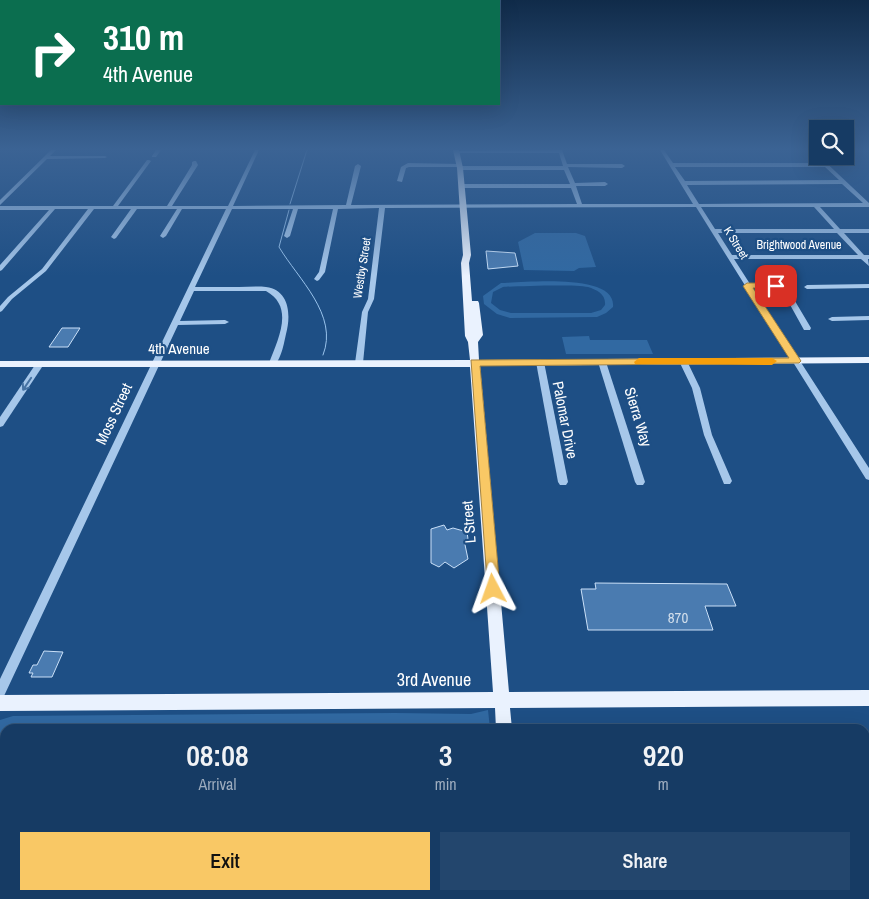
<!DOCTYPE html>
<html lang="en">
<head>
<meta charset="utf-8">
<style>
	:root { --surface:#163b64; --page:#23466d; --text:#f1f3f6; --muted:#9eadbf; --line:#355578; --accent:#f9c865 }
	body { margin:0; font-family:"Archivo Narrow",sans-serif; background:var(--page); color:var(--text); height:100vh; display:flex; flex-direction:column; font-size:19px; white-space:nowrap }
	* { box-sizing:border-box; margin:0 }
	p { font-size:16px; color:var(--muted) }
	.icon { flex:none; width:28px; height:28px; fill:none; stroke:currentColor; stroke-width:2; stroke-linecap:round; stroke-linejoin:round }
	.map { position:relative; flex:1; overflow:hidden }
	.side { position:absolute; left:0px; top:724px; width:870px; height:176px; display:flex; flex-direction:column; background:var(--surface); border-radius:15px 15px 0 0; box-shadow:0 5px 20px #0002,0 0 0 1px var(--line) }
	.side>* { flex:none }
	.hud { position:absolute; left:0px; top:0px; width:500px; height:105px; box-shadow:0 5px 20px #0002,0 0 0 1px var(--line); background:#0b6e4f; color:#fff; overflow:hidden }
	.controls { position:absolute; left:809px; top:120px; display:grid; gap:10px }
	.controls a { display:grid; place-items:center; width:45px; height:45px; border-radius:0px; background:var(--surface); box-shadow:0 5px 20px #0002,0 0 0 1px var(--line); font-size:25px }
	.pin { position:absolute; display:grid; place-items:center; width:42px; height:42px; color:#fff; margin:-21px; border-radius:10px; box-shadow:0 2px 8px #0006 }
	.me { position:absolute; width:55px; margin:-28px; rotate:356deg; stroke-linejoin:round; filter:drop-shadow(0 0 4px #0008) }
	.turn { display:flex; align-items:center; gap:18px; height:105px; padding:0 20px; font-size:22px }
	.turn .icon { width:65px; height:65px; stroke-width:2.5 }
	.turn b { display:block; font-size:35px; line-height:42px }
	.eta { display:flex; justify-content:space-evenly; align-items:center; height:85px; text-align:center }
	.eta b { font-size:30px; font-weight:600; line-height:35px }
	.action { display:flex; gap:10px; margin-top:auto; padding:10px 20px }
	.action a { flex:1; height:58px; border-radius:0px; background:var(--accent); color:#111; font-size:20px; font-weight:600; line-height:58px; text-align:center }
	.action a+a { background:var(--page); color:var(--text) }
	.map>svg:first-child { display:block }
</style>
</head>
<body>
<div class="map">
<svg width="869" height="899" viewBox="0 0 869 899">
	<rect width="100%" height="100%" fill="#1e4f85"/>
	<!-- green -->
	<g fill="#3169a2" fill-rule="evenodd">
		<polygon points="535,233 576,233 585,236 596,267 579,268 574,271 524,270 518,242"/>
		<path d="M501 283C522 283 617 272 613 307L606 313 597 317 510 318 497 314 484 304 483 296ZM503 287C518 286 575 284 588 287 597 290 606 294 605 305L601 310 591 313H511L500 310 491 303 493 292Z"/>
		<polygon points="589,336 590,340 647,340 653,354 566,354 562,337"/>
		<polygon points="488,710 490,729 5,729 5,895 515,895 515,899 0,899 0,720 13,716 395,713 471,714"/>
	</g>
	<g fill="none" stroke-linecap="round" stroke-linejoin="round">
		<!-- stream-far1 -->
		<g stroke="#99c3ec" stroke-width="1">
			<polyline points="290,204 307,150"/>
			<path d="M289 210 279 247C298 279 339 315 323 355"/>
		</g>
		<!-- stream -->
		<polyline stroke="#99c3ec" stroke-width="2.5" points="803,895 810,899"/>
	</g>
	<!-- building -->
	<g fill="#4a7bb0" stroke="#cae0f8">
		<polygon points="486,251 515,253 518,266 488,269"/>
		<polygon points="62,328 80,328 68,347 49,347"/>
		<polygon points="444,525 447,530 453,528 467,532 468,539 464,540 468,559 454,568 445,562 439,567 431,563 431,529"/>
		<polygon points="595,583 727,584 736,606 705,606 713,630 588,630 581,589 596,589"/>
		<polygon points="44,651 63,652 52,677 31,677 33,673 29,673 33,665 37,665"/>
	</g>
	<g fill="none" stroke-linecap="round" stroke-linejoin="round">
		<!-- minor -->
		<g fill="#a6c7ea" fill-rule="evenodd">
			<polygon points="51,150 56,150 50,156 105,156 107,157 105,158 47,159 0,205 0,200"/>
			<polygon points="156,150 161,150 156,157 152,157 152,156"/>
			<path d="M255 150H259L233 206 346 205 355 166 358 164 361 166 351 205 577 204 571 188H462L459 186 462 184H570L564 170H460L458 167H409L406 168 402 182 397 181 401 167 408 163 460 164 462 166H563L559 153H454V152L456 151 558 150H562L567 164H622L625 166 622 168 568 167 575 183 605 182 608 184 605 186H576L582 204H693L660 150H664L673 163H821L808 150H813L818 156H819L869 203V207H820L840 229H869V233H844L864 255H869V259H868L869 266 861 259H734L750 284C764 283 778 282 789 291L811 328 810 330H804L783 292 772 288H753L869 468V480L866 479 696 207 385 208 374 299 368 312 363 363 359 366 355 363 362 312 368 299 379 208 338 209 325 272 319 280 317 281 314 279 319 272 333 209H298L290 236 287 238 284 236 293 209H232L195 287C210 287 224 287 239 287 248 287 257 286 266 287 290 290 291 316 286 334 284 343 281 361 273 366L269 363C278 339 295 307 266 291H194L180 321 225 320 229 322 225 324 178 325 4 696 0 698V679L226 209H182L166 236 163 238 160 236 177 209H137L116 238 114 239 111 237 131 209H94L46 271 12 299 2 311 0 312V306L8 297 42 269 88 209H55L2 270 0 271V265L49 210H0V206H113L147 160H149L151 161 118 206H167L192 165V162L194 161H196L198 165 172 206H228ZM675 167H825L839 180 685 181ZM842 184 863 203 699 204 687 185ZM701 207H814L834 229H715ZM718 233H837L858 255H732Z"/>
			<polygon points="869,284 869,288 807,289 804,287 807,285"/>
			<polygon points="869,316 869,320 832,321 828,319 832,317"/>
			<polygon points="683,358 687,361 700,388 712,435 732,481 730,484 724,484 704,435 692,388 679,361"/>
			<polygon points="540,359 544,362 568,482 566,485 560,485 558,482 536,362"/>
			<polygon points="602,359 606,362 645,482 643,485 637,485 635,482 598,362"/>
			<polygon points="40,361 44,364 3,426 0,427 0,417 37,362"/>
			<polygon points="731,895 745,895 746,899 732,899"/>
		</g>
		<!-- major -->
		<g fill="#eaf2fe" fill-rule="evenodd">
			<polygon points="453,150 459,150 463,168 471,255 469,263 472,301 478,301 479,303 483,335 478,342 479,360 869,357 869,363 480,366 509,692 869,690 869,706 510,708 512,729 496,729 495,708 0,711 0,695 493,692 470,367 0,367 0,361 470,360 468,342 465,336 461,263 463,255 457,168"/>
			<polygon points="559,895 578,895 579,899 560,899"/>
		</g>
	</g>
	<!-- one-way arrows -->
	<defs><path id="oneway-shaft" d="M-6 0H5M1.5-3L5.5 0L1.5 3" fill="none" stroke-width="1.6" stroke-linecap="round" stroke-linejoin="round" transform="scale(1.25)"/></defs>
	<use stroke="#4773a3" href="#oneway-shaft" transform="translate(27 384) rotate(124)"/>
	<!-- sky -->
	<linearGradient id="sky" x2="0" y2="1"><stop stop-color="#102b49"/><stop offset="0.54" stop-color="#3b6394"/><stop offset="1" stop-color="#3b6394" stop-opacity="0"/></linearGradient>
	<rect width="869" height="276" fill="url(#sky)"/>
	<!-- route -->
	<polygon fill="#f9c865" stroke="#a28242" points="747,283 776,283 780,286 776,288 753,288 801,361 799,363 480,366 500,589 498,594 493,596 488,594 471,360 789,358 743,286"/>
	<!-- slow -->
	<polygon fill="#f59e0b" points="639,358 772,358 777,361 772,365 635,364 634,362"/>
	<g text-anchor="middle" stroke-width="4.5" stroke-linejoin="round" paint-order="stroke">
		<!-- far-street labels -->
		<g font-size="12" fill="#fff" stroke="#1e4f85">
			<text transform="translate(736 243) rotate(58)" y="4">K Street</text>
			<text x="799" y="249">Brightwood Avenue</text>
			<text transform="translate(362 268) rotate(-81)" y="4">Westby Street</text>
		</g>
		<!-- street labels -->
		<g font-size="15" fill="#fff" stroke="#1e4f85">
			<text x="179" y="354">4th Avenue</text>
			<text transform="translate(114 414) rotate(-65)" y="5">Moss Street</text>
			<text transform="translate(638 417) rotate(73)" y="5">Sierra Way</text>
			<text transform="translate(565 420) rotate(79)" y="5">Palomar Drive</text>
			<text transform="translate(469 522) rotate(-95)" y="5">L Street</text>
		</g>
		<!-- near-number labels -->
		<g font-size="15" fill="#d2deeb">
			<text x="678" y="623">870</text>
		</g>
		<!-- near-street labels -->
		<g font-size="18" fill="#fff" stroke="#1e4f85">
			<text x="434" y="686">3rd Avenue</text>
		</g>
	</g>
</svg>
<div class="controls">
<a><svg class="icon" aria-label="search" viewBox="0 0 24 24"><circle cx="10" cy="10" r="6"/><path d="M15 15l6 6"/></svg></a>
</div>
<div class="pin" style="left:776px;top:286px;background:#d93025"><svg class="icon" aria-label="arrive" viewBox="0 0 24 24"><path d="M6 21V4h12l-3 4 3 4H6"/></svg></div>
<svg class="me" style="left:493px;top:589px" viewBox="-20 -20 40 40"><path d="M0-17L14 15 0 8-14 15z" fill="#f9c865" stroke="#fff" stroke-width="4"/></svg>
<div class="hud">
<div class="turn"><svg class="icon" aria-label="right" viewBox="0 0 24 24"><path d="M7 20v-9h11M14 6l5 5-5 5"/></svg><div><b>310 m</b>4th Avenue</div></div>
</div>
<section class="side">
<div class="eta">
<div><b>08:08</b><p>Arrival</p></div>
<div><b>3</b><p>min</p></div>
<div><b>920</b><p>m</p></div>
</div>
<div class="action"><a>Exit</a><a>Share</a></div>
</section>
</div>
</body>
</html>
